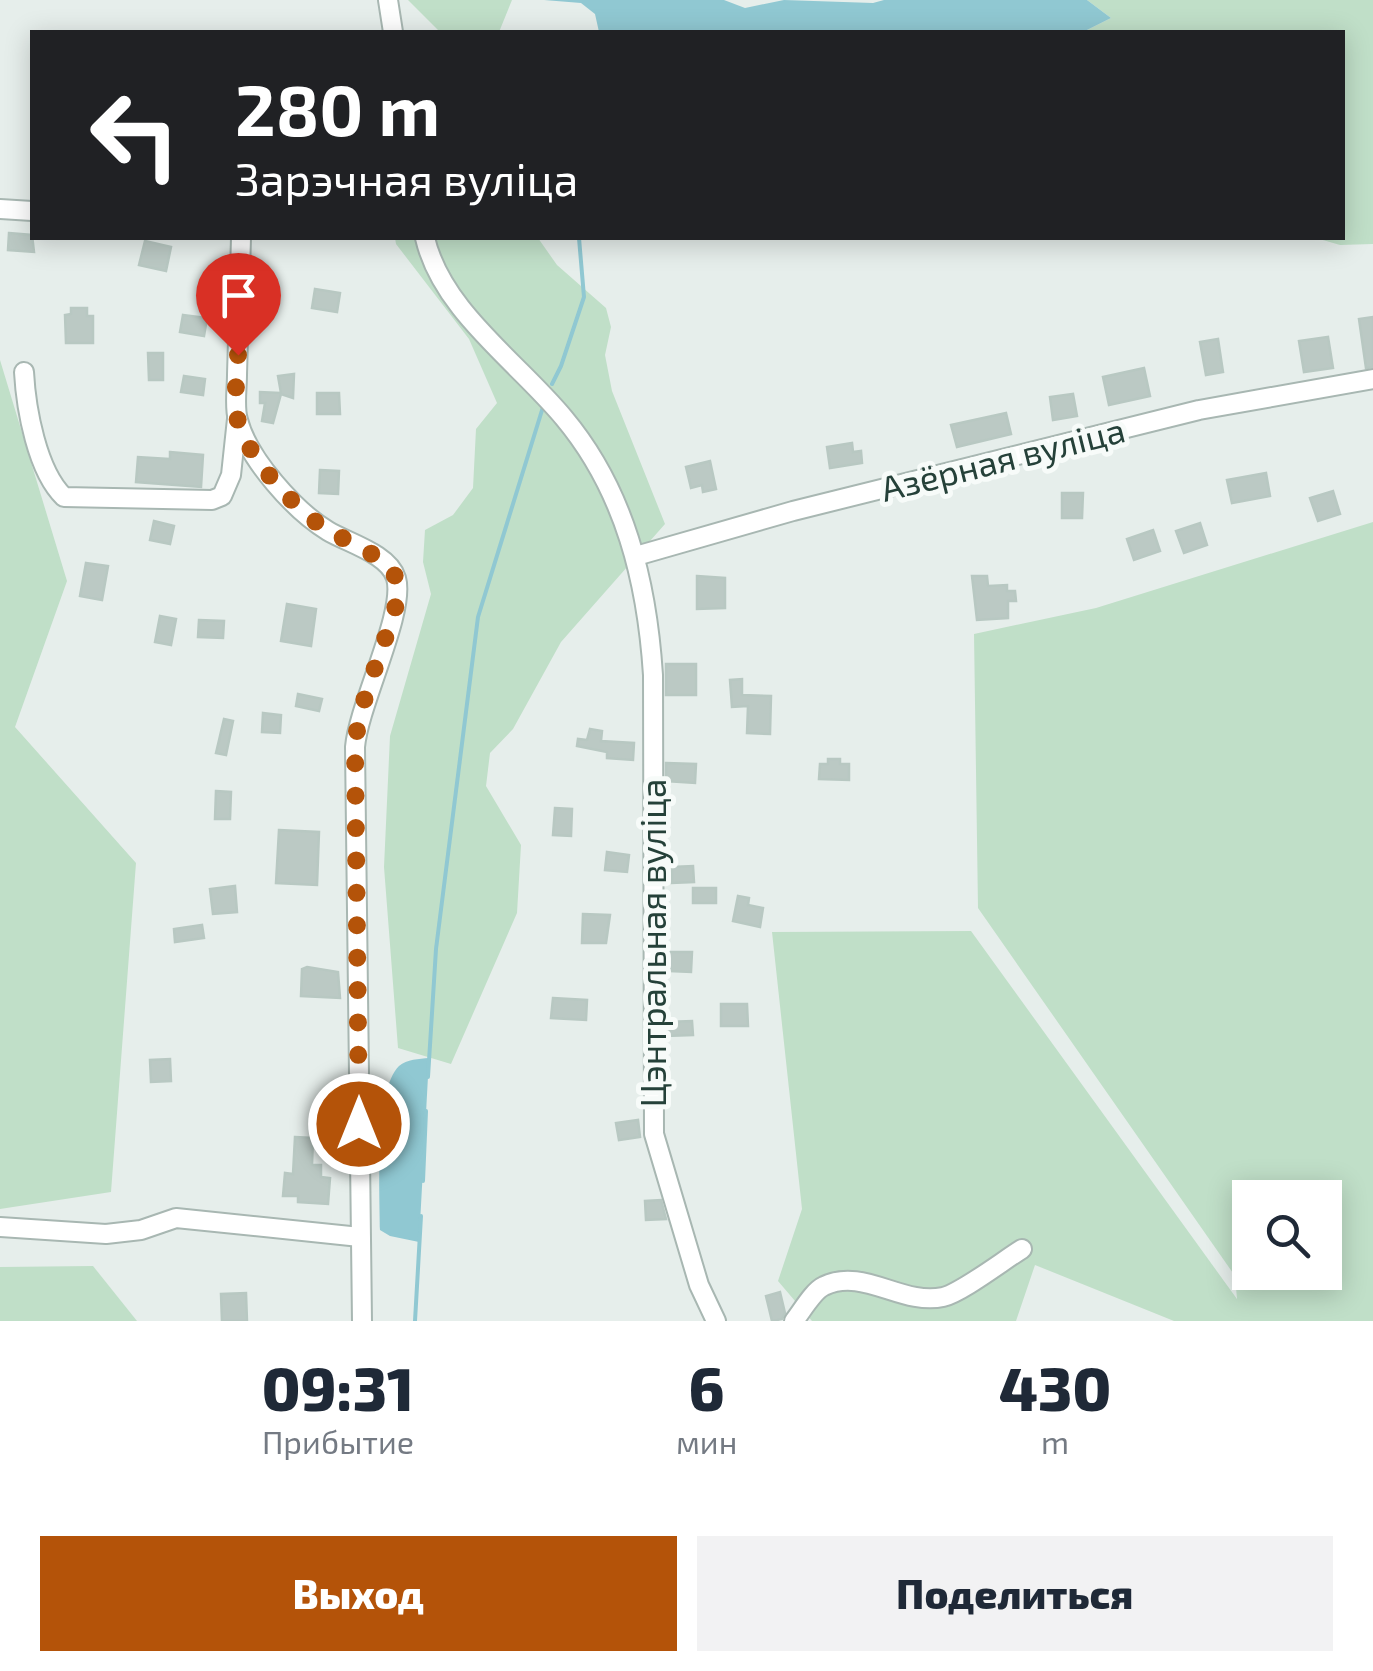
<!DOCTYPE html>
<html lang="ru">
<head>
<meta charset="utf-8">
<style>
	:root { --surface:#fff; --page:#f2f2f3; --text:#1f2937; --muted:#747a83; --accent:#b45309 }
	body { margin:0; font-family:"Exo 2",sans-serif; background:var(--page); color:var(--text); height:100vh; display:flex; flex-direction:column; font-size:38px; white-space:nowrap }
	* { box-sizing:border-box; margin:0 }
	p { font-size:32px; color:var(--muted) }
	.icon { flex:none; width:55px; height:55px; fill:none; stroke:currentColor; stroke-width:2; stroke-linecap:round; stroke-linejoin:round }
	.map { position:relative; height:1321px; overflow:hidden }
	.panel { display:flex; flex-direction:column; background:var(--surface); flex:1 }
	.panel>* { flex:none }
	.hud { position:absolute; left:30px; top:30px; width:1315px; height:210px; border-radius:0px; box-shadow:0 5px 25px #0003; background:#202124; color:#fff; overflow:hidden }
	.tools { position:absolute; left:1232px; top:1180px; display:grid; gap:20px }
	.tools a { display:grid; place-items:center; width:110px; height:110px; border-radius:0px; background:var(--surface); box-shadow:0 5px 25px #0003; font-size:50px }
	.pin { position:absolute; display:grid; place-items:center; width:85px; height:85px; color:#fff; margin:-102px -42px; border-radius:50% 50% 50% 0; rotate:-45deg; box-shadow:0 0 10px #0007 }
	.pin .icon { rotate:45deg }
	.me { position:absolute; width:110px; margin:-55px; rotate:0deg; stroke-linejoin:round; filter:drop-shadow(0 0 8px #0008) }
	.turn { display:flex; align-items:center; gap:35px; height:210px; padding:0 40px; font-size:45px }
	.turn .icon { width:130px; height:130px; stroke-width:2.5 }
	.turn b { display:block; font-size:70px; line-height:85px }
	.eta { display:flex; justify-content:space-evenly; align-items:center; height:170px; text-align:center }
	.eta b { font-size:60px; font-weight:800; line-height:70px }
	.button { display:flex; gap:20px; margin-top:auto; padding:20px 40px }
	.button a { flex:1; height:115px; border-radius:0px; background:var(--accent); color:#fff; font-size:40px; font-weight:800; line-height:115px; text-align:center }
	.button a+a { background:var(--page); color:var(--text) }
	.map>svg:first-child { display:block }
</style>
</head>
<body>
<div class="map">
<svg width="1373" height="1321" viewBox="0 0 1373 1321">
	<rect width="100%" height="100%" fill="#e6eeeb"/>
	<!-- green -->
	<g fill="#c0dfc8" fill-rule="evenodd">
		<polygon points="408,0 512,0 499,32 440,32"/>
		<polygon points="1087,0 1373,0 1373,244 1340,245 1316,238 1342,238 1342,32 1083,32 1111,18"/>
		<polygon points="395,238 538,238 557,265 606,308 611,327 605,355 612,391 665,524 561,642 513,729 490,753 486,786 521,845 517,913 451,1064 398,1048 384,867 390,736 431,594 423,562 425,530 453,515 473,488 476,429 497,403 469,339 396,244"/>
		<polygon points="0,360 67,581 15,727 136,863 111,1192 0,1209"/>
		<path d="M1373 522V1321H1174L1035 1265 1016 1321H812L778 1281 802 1209 772 932 971 931 1237 1299 1235 1276 978 908 974 634 1096 608ZM1250 1198H1325V1272H1250Z"/>
		<polygon points="93,1266 137,1321 0,1321 0,1267"/>
	</g>
	<!-- water -->
	<g fill="#90c8d2">
		<polygon points="544,0 724,0 745,8 784,0 873,3 884,0 1087,0 1111,18 1083,32 599,32 595,14 581,3"/>
		<path d="M429 1058 419 1242 390 1236 380 1230C380 1195 374 1090 399 1066 407 1059 419 1059 429 1058Z"/>
	</g>
	<g fill="none" stroke-linecap="round" stroke-linejoin="round">
		<!-- stream -->
		<g stroke="#90c8d2" stroke-width="4">
			<polyline points="552,384 561,366 584,297 579,238"/>
			<polyline points="428,1077 436,949 478,617 543,407"/>
			<polyline points="423,1181 426,1111"/>
			<polyline points="415,1321 421,1216"/>
		</g>
	</g>
	<!-- building -->
	<g fill="#bbc9c4" stroke="#b8c8c2" stroke-width="2.5">
		<polygon points="9,233 32,235 34,252 8,250"/>
		<polygon points="145,241 171,247 166,271 139,265"/>
		<polygon points="315,289 340,293 337,312 312,308"/>
		<polygon points="71,308 87,308 87,316 93,316 93,343 66,343 65,315 71,314"/>
		<polygon points="183,315 207,318 204,336 180,332"/>
		<polygon points="1373,317 1373,367 1366,368 1359,319"/>
		<polygon points="1328,337 1333,368 1304,372 1299,341"/>
		<polygon points="1218,339 1223,372 1206,375 1200,342"/>
		<polygon points="148,353 163,353 163,380 149,380"/>
		<polygon points="1144,368 1150,396 1109,405 1103,377"/>
		<polygon points="294,374 293,398 281,394 273,423 262,421 265,403 260,403 260,392 281,393 278,376"/>
		<polygon points="184,376 205,379 203,395 181,392"/>
		<polygon points="317,393 339,393 340,414 317,414"/>
		<polygon points="1073,394 1077,416 1053,420 1050,397"/>
		<polygon points="1006,413 1011,434 957,447 951,425"/>
		<polygon points="852,443 853,452 861,451 862,463 830,468 827,447"/>
		<polygon points="170,452 203,455 201,487 136,482 138,457 170,459"/>
		<polygon points="710,461 716,489 703,492 702,485 691,488 686,467"/>
		<polygon points="320,470 339,471 338,494 319,493"/>
		<polygon points="1266,473 1270,496 1232,503 1227,480"/>
		<polygon points="1333,491 1340,514 1318,521 1310,498"/>
		<polygon points="1062,493 1083,493 1082,518 1062,518"/>
		<polygon points="154,521 174,526 170,544 150,540"/>
		<polygon points="1200,523 1207,545 1184,553 1176,531"/>
		<polygon points="1153,530 1160,551 1134,560 1127,539"/>
		<polygon points="86,563 108,566 102,600 80,596"/>
		<polygon points="697,576 725,578 725,608 697,609"/>
		<polygon points="972,576 987,576 988,586 1007,585 1007,591 1015,591 1016,601 1008,601 1008,618 977,620"/>
		<polygon points="287,604 316,609 311,646 281,641"/>
		<polygon points="160,616 176,619 171,645 155,642"/>
		<polygon points="199,620 224,621 223,638 198,637"/>
		<rect x="666" y="664" width="30" height="31"/>
		<polygon points="742,679 742,695 771,696 770,734 747,733 748,706 732,707 730,680"/>
		<polygon points="298,694 322,699 319,711 296,706"/>
		<polygon points="263,713 281,715 280,733 262,732"/>
		<polygon points="224,719 233,721 226,755 216,753"/>
		<polygon points="590,729 602,731 601,741 634,743 633,760 607,758 607,752 577,746 578,739 587,740"/>
		<polygon points="828,759 840,759 840,764 849,764 849,780 819,779 820,764 828,764"/>
		<polygon points="666,763 696,764 695,783 666,781"/>
		<polygon points="216,791 231,792 230,819 215,819"/>
		<polygon points="555,808 572,809 571,836 553,835"/>
		<polygon points="279,830 319,832 317,885 276,883"/>
		<polygon points="607,852 629,855 627,872 605,870"/>
		<polygon points="693,866 694,882 672,883 672,867"/>
		<polygon points="235,886 237,912 213,914 210,889"/>
		<rect x="693" y="888" width="23" height="15"/>
		<polygon points="738,896 749,898 748,905 763,908 760,927 733,921"/>
		<polygon points="583,914 610,915 606,943 582,943"/>
		<polygon points="202,925 204,938 175,942 174,929"/>
		<polygon points="670,952 692,952 691,972 670,971"/>
		<polygon points="307,967 338,972 340,998 301,996 302,969"/>
		<polygon points="553,998 587,1000 586,1020 551,1018"/>
		<polygon points="721,1004 747,1004 748,1026 721,1026"/>
		<polygon points="692,1021 693,1035 666,1036 666,1022"/>
		<polygon points="170,1059 171,1081 151,1082 150,1060"/>
		<polygon points="638,1120 640,1137 619,1140 616,1123"/>
		<polygon points="295,1137 313,1138 312,1165 321,1165 321,1177 330,1178 328,1204 298,1202 298,1196 283,1196 285,1173 293,1174"/>
		<polygon points="661,1200 666,1219 646,1220 645,1201"/>
		<polygon points="780,1292 785,1313 782,1319 772,1321 766,1296"/>
		<polygon points="246,1293 247,1321 222,1321 221,1294"/>
	</g>
	<g fill="none" stroke-linecap="round" stroke-linejoin="round">
		<!-- minor casing -->
		<g stroke="#a8b7b2" stroke-width="22">
			<g id="minor">
				<polyline points="388,0 393,32"/>
				<polyline points="0,209 32,211"/>
				<path d="M241 238C240 283 238 329 237 375 237 389 234 407 238 420 248 459 295 511 328 531 348 543 389 554 396 578 406 612 359 703 355 747L362 1321"/>
				<path d="M425 238C442 311 518 362 564 418 625 491 647 582 653 675L654 1134 699 1285 716 1321"/>
				<path d="M24 372C26 409 37 471 64 497L212 500 222 496 231 475 237 419"/>
				<polyline points="636,556 793,511 1199,410 1373,379"/>
				<polyline points="0,1227 106,1234 141,1230 176,1218 360,1237"/>
				<path d="M794 1321C802 1311 813 1291 824 1286 863 1267 902 1306 943 1297 961 1293 1004 1260 1022 1249"/>
			</g>
		</g>
		<!-- minor -->
		<use href="#minor" stroke="#fff" stroke-width="18"/>
	</g>
	<g fill="none" stroke-linecap="round" stroke-linejoin="round">
		<!-- route -->
		<path stroke="#b45309" stroke-width="18" stroke-dasharray="0 32.4" d="M238 355C237 374 234 397 237 416 242 451 292 505 320 525 340 540 394 557 397 583 400 601 391 620 386 636 374 672 358 709 355 747L359 1124"/>
	</g>
	<g text-anchor="middle" stroke-width="10" stroke-linejoin="round" paint-order="stroke">
		<!-- street labels -->
		<g font-size="35" fill="#254139" stroke="#f7fbf9">
			<text transform="translate(1003 460) rotate(-14)" y="12">Азёрная вуліца</text>
			<text transform="translate(654 943) rotate(-90)" y="12">Цэнтральная вуліца</text>
		</g>
	</g>
</svg>
<div class="tools">
<a><svg class="icon" aria-label="search" viewBox="0 0 24 24"><circle cx="10" cy="10" r="6"/><path d="M15 15l6 6"/></svg></a>
</div>
<div class="pin" style="left:238px;top:355px;background:#d93025"><svg class="icon" aria-label="arrive" viewBox="0 0 24 24"><path d="M6 21V4h12l-3 4 3 4H6"/></svg></div>
<svg class="me" style="left:359px;top:1124px" viewBox="-20 -20 40 40"><circle r="17" fill="#b45309" stroke="#fff" stroke-width="3"/><path d="M0-11L8 9 0 5-8 9z" fill="#fff"/></svg>
<div class="hud">
<div class="turn"><svg class="icon" aria-label="left" viewBox="0 0 24 24"><path d="M17 20v-9H6M10 6l-5 5 5 5"/></svg><div><b>280 m</b>Зарэчная вуліца</div></div>
</div>
</div>
<section class="panel">
<div class="eta">
<div><b>09:31</b><p>Прибытие</p></div>
<div><b>6</b><p>мин</p></div>
<div><b>430</b><p>m</p></div>
</div>
<div class="button"><a>Выход</a><a>Поделиться</a></div>
</section>
</body>
</html>
